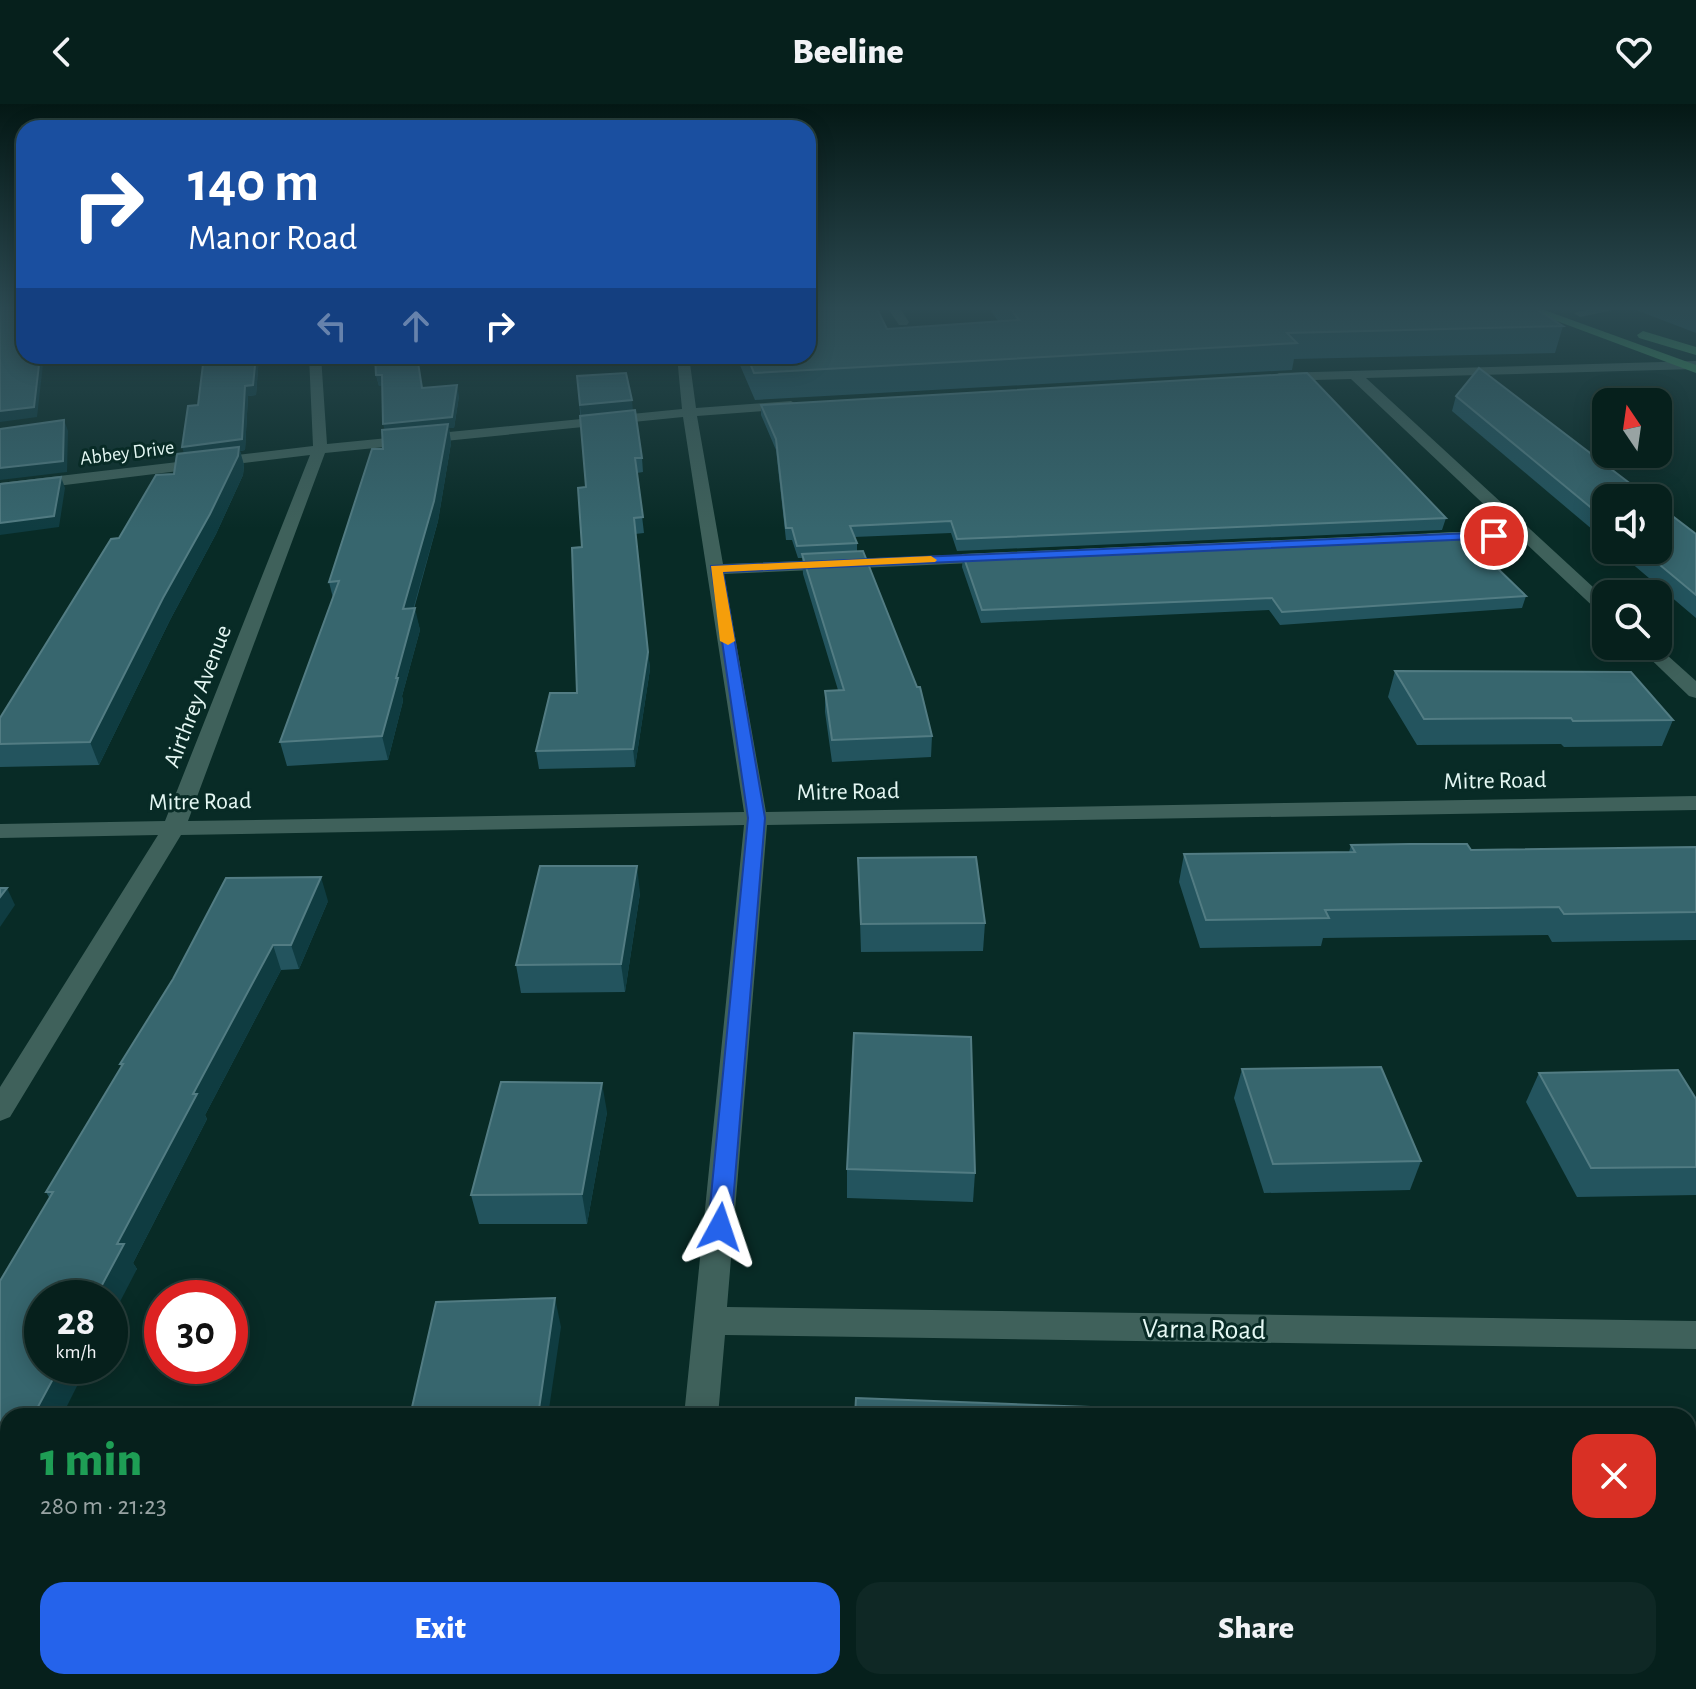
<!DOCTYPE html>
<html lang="en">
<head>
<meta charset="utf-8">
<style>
	:root { --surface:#06201c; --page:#0f2825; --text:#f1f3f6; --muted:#98a3a3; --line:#273e3b; --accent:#2563eb }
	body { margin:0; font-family:"Alegreya Sans",sans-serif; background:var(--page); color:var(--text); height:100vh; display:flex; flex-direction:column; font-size:30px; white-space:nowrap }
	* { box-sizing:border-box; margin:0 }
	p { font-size:26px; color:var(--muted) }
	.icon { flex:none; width:44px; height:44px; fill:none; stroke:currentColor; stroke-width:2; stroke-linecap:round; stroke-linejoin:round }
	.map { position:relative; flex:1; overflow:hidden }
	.drawer { position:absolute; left:0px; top:1304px; width:1696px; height:282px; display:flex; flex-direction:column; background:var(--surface); border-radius:24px 24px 0 0; box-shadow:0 4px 20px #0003,0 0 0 2px var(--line) }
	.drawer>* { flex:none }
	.banner { position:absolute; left:16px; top:16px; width:800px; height:244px; border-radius:24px; box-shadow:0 4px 20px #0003,0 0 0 2px var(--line); background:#1a4fa0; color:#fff; overflow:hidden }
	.needle { width:52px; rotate:347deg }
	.fabs { position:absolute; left:1592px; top:284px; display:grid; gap:16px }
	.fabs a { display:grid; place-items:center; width:80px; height:80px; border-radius:16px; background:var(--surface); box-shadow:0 4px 20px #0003,0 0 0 2px var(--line); font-size:40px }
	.speed { position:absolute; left:24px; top:1176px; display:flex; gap:16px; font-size:40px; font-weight:700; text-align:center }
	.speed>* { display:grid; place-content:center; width:104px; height:104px; border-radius:50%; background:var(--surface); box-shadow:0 4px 20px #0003,0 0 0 2px var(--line); line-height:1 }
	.speed small { font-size:20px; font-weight:400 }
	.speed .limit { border:12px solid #d22; background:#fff; color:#111 }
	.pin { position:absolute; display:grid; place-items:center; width:68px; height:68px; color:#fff; margin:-34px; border:4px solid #fff; border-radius:50%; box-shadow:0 2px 8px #0007 }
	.me { position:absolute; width:88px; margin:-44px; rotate:5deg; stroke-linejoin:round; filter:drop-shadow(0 0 6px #0008) }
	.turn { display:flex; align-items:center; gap:28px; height:168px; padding:0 40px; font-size:36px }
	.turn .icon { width:104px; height:104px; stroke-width:2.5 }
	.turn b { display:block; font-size:56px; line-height:68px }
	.lanes { display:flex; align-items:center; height:76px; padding:0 40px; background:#0003; justify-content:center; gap:40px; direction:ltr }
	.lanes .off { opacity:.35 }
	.round { display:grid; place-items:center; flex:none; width:84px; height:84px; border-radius:24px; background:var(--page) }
	.head { display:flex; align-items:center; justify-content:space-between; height:136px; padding:0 40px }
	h1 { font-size:48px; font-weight:800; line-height:60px; color:#1e9e55 }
	.cta { display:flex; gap:16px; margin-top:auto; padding:16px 40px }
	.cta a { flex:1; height:92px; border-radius:24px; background:var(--accent); color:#fff; font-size:32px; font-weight:800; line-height:92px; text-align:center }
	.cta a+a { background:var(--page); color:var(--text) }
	header { display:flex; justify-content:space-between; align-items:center; height:104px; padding:0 40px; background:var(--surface); font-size:36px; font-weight:800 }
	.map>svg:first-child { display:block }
</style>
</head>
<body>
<header><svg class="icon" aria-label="back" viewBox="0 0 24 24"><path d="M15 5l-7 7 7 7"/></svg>Beeline<svg class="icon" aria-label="heart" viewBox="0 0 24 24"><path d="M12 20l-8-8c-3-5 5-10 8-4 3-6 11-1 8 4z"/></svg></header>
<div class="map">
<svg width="1696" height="1585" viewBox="0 0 1696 1585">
	<rect width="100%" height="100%" fill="#082b26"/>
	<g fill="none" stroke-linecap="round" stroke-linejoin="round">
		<!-- service -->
		<polygon fill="#3f615b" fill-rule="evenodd" points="1598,203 1628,203 1580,213 1574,209"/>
		<!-- minor -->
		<g fill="#3f615b" fill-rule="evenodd">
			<polygon points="887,203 899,203 909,218 907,221 899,221"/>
			<path d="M309 252H321L327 340 682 305 677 252H689L696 304 791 297 798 301 791 305 697 312 723 460 1001 449 1003 453 995 458 724 470 766 708 1696 692V706L767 721 727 1203 1696 1217V1245L725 1231 718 1312H684L744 721 181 731 10 1013 0 1017V983L158 731 0 734V720L165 717 310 351 0 389V379L313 342ZM683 313 744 708 188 717 325 349Z"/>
			<polygon points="1696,257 1696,265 1366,274 1606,495 1606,510 1600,509 1521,435 1426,438 1424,434 1426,430 1432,429 1511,426 1351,275 1279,277 1272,273 1279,269"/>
			<polygon points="1637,542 1657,542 1696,577 1696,594 1689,592"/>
			<polygon points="653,1578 693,1578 692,1585 652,1585"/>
		</g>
		<!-- primary -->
		<g fill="#42975f" fill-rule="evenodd">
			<polygon points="1519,203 1536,203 1696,261 1696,269"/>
			<polygon points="1643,227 1696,243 1696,251 1639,234 1637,231"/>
		</g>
	</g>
	<!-- wall -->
	<g fill="#23545e">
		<polygon points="988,203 1533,203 1563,222 1555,249 1294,255 1292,266 755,296 736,252 808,252 887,225 998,217"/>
		<polygon points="1630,203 1696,203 1696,229 1631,204"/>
		<polygon points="204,252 259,252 256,291 248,292 245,346 240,347 244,361 243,371 216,430 170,516 99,661 0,663 0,614 119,434 174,370 184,349 198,301"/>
		<polygon points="376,271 423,284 459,292 454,324 449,324 451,339 438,417 414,505 420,526 402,592 403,597 388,656 287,662 280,638 333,494 329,478 383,345 385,326 382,281 379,282"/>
		<polygon points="577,272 633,307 642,354 643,368 637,369 644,429 635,430 650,565 635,663 539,665 536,647 577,589 582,443 586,383"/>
		<polygon points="1456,292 1606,394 1606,437 1452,307"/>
		<polygon points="761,301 1446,414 1442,426 957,447 951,429 854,433 857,439 857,448 932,632 931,653 832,658 825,608 825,587 838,586 803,470 802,454 798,454 792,436 786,436 776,346 761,311"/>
		<polygon points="1696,430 1696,514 1616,446 1658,446"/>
		<polygon points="963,451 1526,492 1522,504 1280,521 1269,506 981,519 962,463"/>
		<polygon points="1395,567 1673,616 1662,642 1564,643 1561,640 1417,641 1388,593"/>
		<polygon points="1351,741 1471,746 1696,743 1696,836 1552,838 1548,831 1323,834 1321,842 1200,844 1179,778 1184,750 1349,748"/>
		<polygon points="858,754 985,819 983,847 861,848"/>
		<polygon points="640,789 625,888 521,889 516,861"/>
		<polygon points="328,797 299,865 281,866 205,1011 207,1015 133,1159 137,1165 8,1312 8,1424 0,1441 0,1177 50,1095 46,1088 121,963 120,960"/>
		<polygon points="1242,965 1421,1057 1410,1086 1264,1089 1234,994"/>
		<polygon points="1539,969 1696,995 1696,1091 1577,1093 1526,998"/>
		<polygon points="607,1008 587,1120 479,1120 471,1091"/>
		<polygon points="847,1065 975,1069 973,1098 847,1094"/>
		<rect x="1688" y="1323" width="8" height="159"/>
		<polygon points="371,1578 504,1578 503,1585 375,1585"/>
	</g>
	<!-- shaded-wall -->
	<g fill="#0f3c41">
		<polygon points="40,252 44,252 37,313 0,318 0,307"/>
		<polygon points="256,252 259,252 256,291 248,292 245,346 240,347 244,361 243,371 216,430 170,516 99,661 90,638 185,353 182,343 245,282"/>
		<polygon points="376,271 382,271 384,281 379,282"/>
		<polygon points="457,281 459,292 454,324 449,324 451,339 438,417 407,527 403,505 386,330 383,320"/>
		<polygon points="632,296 633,307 581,312 580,301"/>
		<polygon points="64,316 68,327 67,368 0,376 0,364"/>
		<polygon points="61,373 65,384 59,423 0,431 0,419"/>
		<polygon points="415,504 420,526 402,592 403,597 388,656 382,632 396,574"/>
		<polygon points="648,548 650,565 635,663 633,645"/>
		<polygon points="637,762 640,789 625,888 621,860"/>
		<polygon points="321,773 328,797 299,865 291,841"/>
		<polygon points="7,784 15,801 0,823 0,793"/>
		<polygon points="273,841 281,866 205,1011 207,1015 133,1159 137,1165 110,1217 110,1194 95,1194 117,1140 193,990"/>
		<polygon points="602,979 607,1008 587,1120 582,1090"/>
		<polygon points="555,1194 561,1223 548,1312 538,1312"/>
		<polygon points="60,1262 87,1262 62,1312 33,1312"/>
		<polygon points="8,1364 8,1424 0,1441 0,1380"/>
		<polygon points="494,1578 504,1578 503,1585 497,1585"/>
	</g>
	<!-- building -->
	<g fill="#37666e" stroke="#527c83" stroke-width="2">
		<polygon points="0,203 24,203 24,252 40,252 34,303 0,307"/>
		<polygon points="808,203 876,203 887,225 1019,216 1009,203 1533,203 1563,222 1287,229 1297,239 754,269 747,252 808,252"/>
		<polygon points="204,252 256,252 253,281 245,282 242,335 182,343 188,302 198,301"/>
		<polygon points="375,252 417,252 422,284 457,281 452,313 383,320 382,271 376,271"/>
		<polygon points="1479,264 1649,394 1606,394 1606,416 1456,292"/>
		<polygon points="626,269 632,296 580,301 577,272"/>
		<polygon points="1307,269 1446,414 957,435 951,417 850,422 857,439 797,442 792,424 786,424 776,335 761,301"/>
		<polygon points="635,306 642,354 635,354 643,413 634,414 648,548 633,645 536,647 550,589 577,589 572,444 582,443 578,384 586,383 580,312"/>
		<polygon points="64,316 63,357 0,364 0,325"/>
		<polygon points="448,320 434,397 403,505 415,504 396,574 398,574 382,632 280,638 339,477 329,478 372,345 383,345 382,326"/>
		<polygon points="239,343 238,352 210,410 163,494 90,638 0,640 0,614 111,435 119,434 156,371 174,370 177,350"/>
		<polygon points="61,373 54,412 0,419 0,380"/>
		<polygon points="1658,401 1696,430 1696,491 1642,446 1658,446"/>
		<polygon points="1461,429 1526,492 1282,508 1272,494 982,506 963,451"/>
		<polygon points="863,447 917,583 920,583 932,632 832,636 825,587 844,586 802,450"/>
		<polygon points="1395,567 1631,568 1673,616 1573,617 1571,614 1424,615"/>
		<polygon points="1409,740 1467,740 1471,746 1696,743 1696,808 1564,810 1559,803 1325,806 1329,814 1206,816 1184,750 1355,748 1351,741"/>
		<polygon points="976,753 985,819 861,820 858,754"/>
		<polygon points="540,762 637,762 621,860 516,861"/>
		<polygon points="321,773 291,841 273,841 193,990 197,990 117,1140 124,1140 95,1194 42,1194 42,1262 60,1262 33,1312 8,1312 8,1364 0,1380 0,1177 53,1088 46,1088 123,960 120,960 173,875 226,774"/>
		<polygon points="0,784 7,784 0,793"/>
		<polygon points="854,929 971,933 975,1069 847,1065"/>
		<polygon points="1381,963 1421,1057 1273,1060 1242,965"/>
		<polygon points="1678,966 1696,995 1696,1063 1591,1064 1539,969"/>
		<polygon points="501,978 602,979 582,1090 471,1091"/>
		<polygon points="555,1194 538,1312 410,1312 436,1198"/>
		<polygon points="856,1294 1090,1303 1090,1312 855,1312"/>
		<polygon points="1296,1305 1507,1312 1298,1312"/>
		<rect x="1688" y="1323" width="8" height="131"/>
	</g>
	<!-- sky -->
	<linearGradient id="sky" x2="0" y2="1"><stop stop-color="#041815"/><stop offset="0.48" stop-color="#2c4a52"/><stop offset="1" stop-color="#2c4a52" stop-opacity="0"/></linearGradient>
	<rect width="1696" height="425" fill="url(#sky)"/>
	<!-- route -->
	<polygon fill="#2563eb" stroke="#184099" stroke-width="2" points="1494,428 1500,432 1498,434 723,468 765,714 731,1123 728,1129 720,1132 711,1129 708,1123 748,714 711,462"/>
	<!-- slow -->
	<polygon fill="#f59e0b" points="931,452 937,456 935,458 723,468 735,537 728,541 720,537 711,462"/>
	<g text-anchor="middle" stroke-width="6" stroke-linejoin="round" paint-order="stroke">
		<!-- far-street labels -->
		<g font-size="20" fill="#e4f7f3" stroke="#082b26">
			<text transform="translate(127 348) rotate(-7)" y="7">Abbey Drive</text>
		</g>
		<!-- street labels -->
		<g font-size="24" fill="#e4f7f3" stroke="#082b26">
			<text transform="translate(197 592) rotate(-69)" y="8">Airthrey Avenue</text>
			<text transform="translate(1495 676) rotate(-1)" y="8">Mitre Road</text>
			<text transform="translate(848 687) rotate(-1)" y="8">Mitre Road</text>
			<text transform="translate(200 697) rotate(-1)" y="8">Mitre Road</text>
		</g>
		<!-- near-street labels -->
		<g font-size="28" fill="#e4f7f3" stroke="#082b26">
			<text transform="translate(1204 1224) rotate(1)" y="10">Varna Road</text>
		</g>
	</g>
</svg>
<div class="fabs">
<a><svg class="needle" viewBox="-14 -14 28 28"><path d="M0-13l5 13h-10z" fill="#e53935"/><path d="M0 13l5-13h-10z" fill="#98a3a3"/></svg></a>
<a><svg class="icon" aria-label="sound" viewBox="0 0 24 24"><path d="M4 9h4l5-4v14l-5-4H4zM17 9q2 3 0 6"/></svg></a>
<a><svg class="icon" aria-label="search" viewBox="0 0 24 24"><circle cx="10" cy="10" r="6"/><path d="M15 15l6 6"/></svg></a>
</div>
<div class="speed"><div>28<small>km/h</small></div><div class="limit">30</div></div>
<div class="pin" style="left:1494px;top:432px;background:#d93025"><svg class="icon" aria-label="arrive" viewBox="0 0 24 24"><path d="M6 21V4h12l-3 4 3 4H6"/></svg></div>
<svg class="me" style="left:720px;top:1123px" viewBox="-20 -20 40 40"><path d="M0-17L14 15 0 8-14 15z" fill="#2563eb" stroke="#fff" stroke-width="4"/></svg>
<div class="banner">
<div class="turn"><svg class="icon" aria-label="right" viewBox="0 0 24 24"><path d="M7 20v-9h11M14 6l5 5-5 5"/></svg><div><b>140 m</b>Manor Road</div></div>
<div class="lanes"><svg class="icon off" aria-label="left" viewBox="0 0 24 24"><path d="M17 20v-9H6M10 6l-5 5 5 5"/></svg><svg class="icon off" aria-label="ahead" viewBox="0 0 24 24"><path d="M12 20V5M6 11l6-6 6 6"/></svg><svg class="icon" aria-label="right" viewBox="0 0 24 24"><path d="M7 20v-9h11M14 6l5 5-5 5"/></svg></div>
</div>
<section class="drawer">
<div class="head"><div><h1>1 min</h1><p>280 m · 21:23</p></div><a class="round" style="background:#d93025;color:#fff"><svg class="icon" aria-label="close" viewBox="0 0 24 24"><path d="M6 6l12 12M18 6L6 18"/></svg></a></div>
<div class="cta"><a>Exit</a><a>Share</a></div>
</section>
</div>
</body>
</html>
